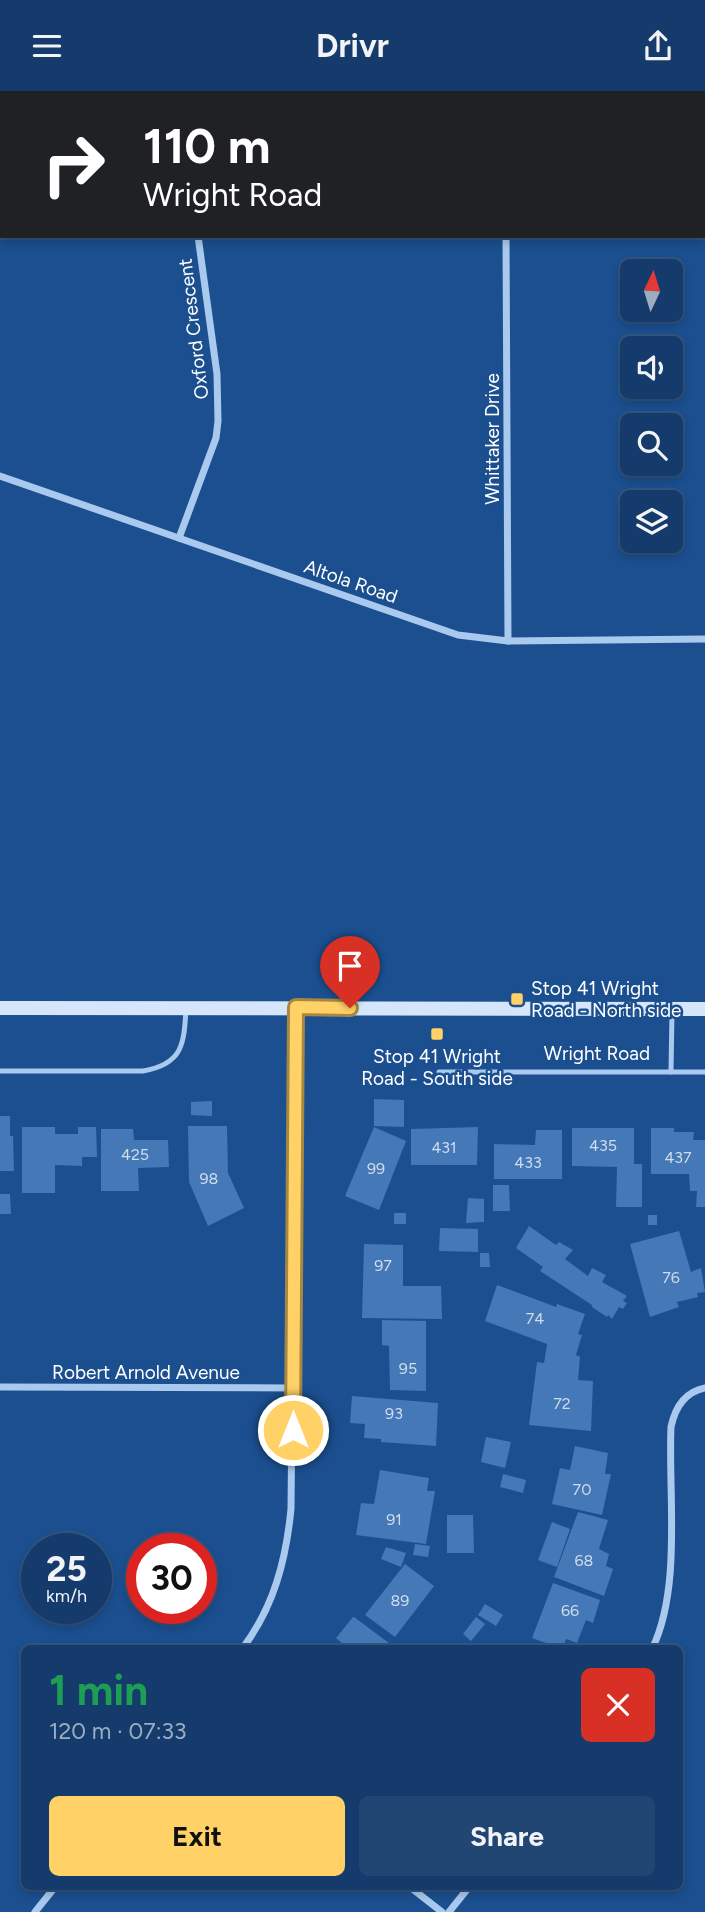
<!DOCTYPE html>
<html lang="en">
<head>
<meta charset="utf-8">
<style>
	:root { --surface:#143b6b; --page:#214673; --text:#f1f3f6; --muted:#9dadc1; --line:#33557e; --accent:#ffd166 }
	body { margin:0; font-family:Figtree,sans-serif; background:var(--page); color:var(--text); height:100vh; display:flex; flex-direction:column; font-size:26px; white-space:nowrap }
	* { box-sizing:border-box; margin:0 }
	p { font-size:23px; color:var(--muted) }
	.icon { flex:none; width:38px; height:38px; fill:none; stroke:currentColor; stroke-width:2; stroke-linecap:round; stroke-linejoin:round }
	.map { position:relative; flex:1; overflow:hidden }
	.sheet { position:absolute; left:21px; top:1554px; width:662px; height:245px; display:flex; flex-direction:column; background:var(--surface); border-radius:10px; box-shadow:0 4px 10px #0003,0 0 0 2px var(--line) }
	.sheet>* { flex:none }
	.top-card { position:absolute; left:0px; top:0px; width:705px; height:147px; box-shadow:0 4px 10px #0003,0 0 0 2px var(--line); background:#202124; color:#fff; overflow:hidden }
	.needle { width:46px; rotate:4deg }
	.fabs { position:absolute; left:620px; top:168px; display:grid; gap:14px }
	.fabs a { display:grid; place-items:center; width:63px; height:63px; border-radius:10px; background:var(--surface); box-shadow:0 4px 10px #0003,0 0 0 2px var(--line); font-size:35px }
	.speed { position:absolute; left:21px; top:1442px; display:flex; gap:14px; font-size:35px; font-weight:700; text-align:center }
	.speed>* { display:grid; place-content:center; width:91px; height:91px; border-radius:50%; background:var(--surface); box-shadow:0 4px 10px #0003,0 0 0 2px var(--line); line-height:1 }
	.speed small { font-size:18px; font-weight:400 }
	.speed .limit { border:10px solid #d22; background:#fff; color:#111 }
	.pin { position:absolute; display:grid; place-items:center; width:60px; height:60px; color:#fff; margin:-72px -30px; border-radius:50% 50% 50% 0; rotate:-45deg; box-shadow:0 0 7px #0007 }
	.pin .icon { rotate:45deg }
	.me { position:absolute; width:77px; margin:-38px; rotate:0deg; stroke-linejoin:round; filter:drop-shadow(0 0 5px #0008) }
	.turn { display:flex; align-items:center; gap:24px; height:147px; padding:0 28px; font-size:32px }
	.turn .icon { width:91px; height:91px; stroke-width:2.5 }
	.turn b { display:block; font-size:49px; line-height:60px }
	.round { display:grid; place-items:center; flex:none; width:74px; height:74px; border-radius:10px; background:var(--page) }
	.head { display:flex; align-items:center; justify-content:space-between; height:119px; padding:0 28px }
	h1 { font-size:42px; font-weight:700; line-height:52px; color:#1e9e55 }
	.action { display:flex; gap:14px; margin-top:auto; padding:14px 28px }
	.action a { flex:1; height:80px; border-radius:10px; background:var(--accent); color:#111; font-size:28px; font-weight:700; line-height:80px; text-align:center }
	.action a+a { background:var(--page); color:var(--text) }
	header { display:flex; justify-content:space-between; align-items:center; height:91px; padding:0 28px; background:var(--surface); font-size:32px; font-weight:700 }
	.map>svg:first-child { display:block }
</style>
</head>
<body>
<header><svg class="icon" aria-label="menu" viewBox="0 0 24 24"><path d="M4 6h16M4 12h16M4 18h16"/></svg>Drivr<svg class="icon" aria-label="share" viewBox="0 0 24 24"><path d="M12 15V3M7 8l5-5 5 5M5 13v7h14v-7"/></svg></header>
<div class="map">
<svg width="705" height="1821" viewBox="0 0 705 1821">
	<rect width="100%" height="100%" fill="#1b4f8f"/>
	<!-- building -->
	<g fill="#4478b7">
		<polygon points="374,1008 404,1009 404,1036 374,1035"/>
		<polygon points="212,1010 212,1025 191,1024 191,1011"/>
		<polygon points="0,1025 10,1025 10,1045 13,1045 14,1080 0,1080"/>
		<polygon points="188,1035 227,1035 228,1082 244,1117 208,1135 189,1091"/>
		<polygon points="22,1036 55,1036 55,1043 78,1043 78,1036 96,1036 97,1066 82,1066 82,1075 55,1074 55,1102 22,1102"/>
		<polygon points="374,1036 406,1050 379,1119 345,1105"/>
		<polygon points="478,1036 477,1074 411,1074 411,1038"/>
		<polygon points="572,1037 634,1037 634,1073 642,1073 642,1116 616,1116 617,1076 572,1075"/>
		<polygon points="651,1037 674,1037 674,1041 694,1041 693,1049 705,1049 705,1116 696,1116 697,1100 690,1100 689,1083 651,1083"/>
		<polygon points="101,1038 133,1038 134,1049 168,1049 169,1076 138,1077 139,1100 101,1100"/>
		<polygon points="536,1039 562,1039 562,1088 494,1088 494,1053 535,1054"/>
		<polygon points="493,1094 509,1094 510,1120 493,1120"/>
		<polygon points="0,1103 10,1103 11,1123 0,1123"/>
		<polygon points="468,1107 484,1108 484,1131 466,1132"/>
		<rect x="394" y="1122" width="12" height="11"/>
		<rect x="648" y="1124" width="9" height="10"/>
		<polygon points="529,1135 556,1154 559,1151 573,1159 565,1168 588,1185 592,1177 606,1184 602,1191 627,1205 623,1210 627,1212 623,1218 619,1216 612,1228 608,1224 607,1226 592,1216 592,1214 540,1180 543,1176 516,1157"/>
		<polygon points="440,1137 478,1138 478,1161 439,1160"/>
		<polygon points="679,1140 691,1181 701,1177 705,1201 697,1202 698,1206 677,1211 679,1216 650,1226 630,1153"/>
		<polygon points="364,1153 403,1154 403,1195 441,1195 442,1228 362,1227"/>
		<polygon points="480,1162 489,1162 490,1176 480,1176"/>
		<polygon points="497,1194 556,1216 557,1213 585,1223 578,1243 582,1244 576,1264 580,1266 578,1289 593,1290 591,1340 529,1334 537,1271 544,1272 547,1253 485,1230"/>
		<polygon points="382,1229 426,1230 426,1300 390,1299 389,1255 382,1254"/>
		<polygon points="352,1305 438,1312 436,1355 381,1351 381,1348 364,1347 365,1333 350,1332"/>
		<polygon points="486,1346 511,1351 505,1377 481,1371"/>
		<polygon points="575,1355 608,1362 605,1383 611,1383 602,1424 552,1413 560,1377 570,1379"/>
		<polygon points="380,1379 429,1387 427,1400 435,1400 426,1453 356,1444 361,1412 374,1413"/>
		<polygon points="503,1383 526,1389 523,1402 500,1396"/>
		<polygon points="578,1421 608,1429 599,1458 609,1463 606,1475 613,1478 604,1505 554,1486"/>
		<polygon points="447,1424 473,1424 474,1462 447,1462"/>
		<polygon points="552,1431 570,1438 557,1476 538,1469"/>
		<polygon points="415,1453 430,1455 428,1466 413,1464"/>
		<polygon points="386,1456 406,1462 401,1476 381,1468"/>
		<polygon points="405,1473 434,1495 395,1546 365,1524"/>
		<polygon points="553,1492 600,1509 593,1532 586,1529 577,1552 566,1548 563,1558 532,1547"/>
		<polygon points="485,1513 503,1524 496,1535 478,1524"/>
		<polygon points="353,1526 354,1526 397,1558 341,1558 344,1554 336,1547"/>
		<polygon points="476,1526 485,1533 471,1550 463,1543"/>
	</g>
	<g fill="none" stroke-linecap="round" stroke-linejoin="round">
		<!-- service -->
		<g stroke="#a9c9ee" stroke-width="5">
			<path d="M0 980H143C183 973 184 953 186 918"/>
			<polyline points="439,981 705,981"/>
			<polyline points="671,981 672,921"/>
		</g>
		<!-- minor -->
		<g stroke="#a9c9ee" stroke-width="7">
			<polyline points="506,0 506,2"/>
			<polyline points="189,2 190,0"/>
			<polyline points="506,145 508,550"/>
			<polyline points="0,385 458,544 508,550 705,548"/>
			<polyline points="179,447 216,347 218,330 217,283 198,145"/>
			<polyline points="0,1296 293,1297"/>
			<path d="M242 1558C274 1516 286 1469 291 1418L296 918"/>
			<path d="M652 1558C682 1497 668 1402 671 1336 675 1317 685 1301 705 1297"/>
			<polyline points="410,1796 442,1821"/>
			<polyline points="35,1821 55,1796"/>
			<polyline points="449,1821 469,1796"/>
		</g>
		<!-- secondary -->
		<polyline stroke="#d6e6fa" stroke-width="14" points="0,917 705,918"/>
	</g>
	<g fill="none" stroke-linecap="round" stroke-linejoin="round">
		<!-- route casing -->
		<g stroke="#a68842" stroke-width="18">
			<polyline id="route" points="293,1339 296,916 350,917"/>
		</g>
		<!-- route -->
		<use href="#route" stroke="#ffd166" stroke-width="12"/>
	</g>
	<!-- markers -->
	<g fill="#ffd166" stroke="#1b4f8f" stroke-width="2.5">
		<rect x="510" y="901" width="14" height="14" rx="3.5"/>
		<rect x="430" y="936" width="14" height="14" rx="3.5"/>
	</g>
	<g text-anchor="middle" stroke-width="5" stroke-linejoin="round" paint-order="stroke">
		<!-- number labels -->
		<g font-size="16" fill="#d0dded">
			<text x="603" y="1060">435</text>
			<text x="444" y="1062">431</text>
			<text x="135" y="1069">425</text>
			<text x="678" y="1072">437</text>
			<text x="528" y="1077">433</text>
			<text x="376" y="1083">99</text>
			<text x="209" y="1093">98</text>
			<text x="383" y="1180">97</text>
			<text x="671" y="1192">76</text>
			<text x="535" y="1233">74</text>
			<text x="408" y="1283">95</text>
			<text x="562" y="1318">72</text>
			<text x="394" y="1328">93</text>
			<text x="582" y="1404">70</text>
			<text x="394" y="1434">91</text>
			<text x="584" y="1475">68</text>
			<text x="400" y="1515">89</text>
			<text x="570" y="1525">66</text>
		</g>
		<!-- street labels -->
		<g font-size="19" fill="#fff" stroke="#1b4f8f">
			<text transform="translate(193 238) rotate(-97)" y="7">Oxford Crescent</text>
			<text transform="translate(492 348) rotate(-90)" y="7">Whittaker Drive</text>
			<text transform="translate(351 490) rotate(19)" y="7">Altola Road</text>
			<text x="597" y="969">Wright Road</text>
			<text x="146" y="1288">Robert Arnold Avenue</text>
		</g>
		<!-- poi labels -->
		<g font-size="19" fill="#fff" stroke="#1b4f8f" text-anchor="start">
			<text x="531" y="904">Stop 41 Wright<tspan x="531" dy="22">Road - North side</tspan></text>
			<text x="437" y="972" text-anchor="middle">Stop 41 Wright<tspan x="437" dy="22">Road - South side</tspan></text>
		</g>
	</g>
</svg>
<div class="fabs">
<a><svg class="needle" viewBox="-14 -14 28 28"><path d="M0-13l5 13h-10z" fill="#e53935"/><path d="M0 13l5-13h-10z" fill="#9dadc1"/></svg></a>
<a><svg class="icon" aria-label="sound" viewBox="0 0 24 24"><path d="M4 9h4l5-4v14l-5-4H4zM17 9q2 3 0 6"/></svg></a>
<a><svg class="icon" aria-label="search" viewBox="0 0 24 24"><circle cx="10" cy="10" r="6"/><path d="M15 15l6 6"/></svg></a>
<a><svg class="icon" aria-label="layers" viewBox="0 0 24 24"><path d="M12 4l9 5-9 5-9-5zM3 14l9 5 9-5"/></svg></a>
</div>
<div class="speed"><div>25<small>km/h</small></div><div class="limit">30</div></div>
<div class="pin" style="left:350px;top:917px;background:#d93025"><svg class="icon" aria-label="arrive" viewBox="0 0 24 24"><path d="M6 21V4h12l-3 4 3 4H6"/></svg></div>
<svg class="me" style="left:293px;top:1339px" viewBox="-20 -20 40 40"><circle r="17" fill="#ffd166" stroke="#fff" stroke-width="3"/><path d="M0-11L8 9 0 5-8 9z" fill="#fff"/></svg>
<div class="top-card">
<div class="turn"><svg class="icon" aria-label="right" viewBox="0 0 24 24"><path d="M7 20v-9h11M14 6l5 5-5 5"/></svg><div><b>110 m</b>Wright Road</div></div>
</div>
<section class="sheet">
<div class="head"><div><h1>1 min</h1><p>120 m · 07:33</p></div><a class="round" style="background:#d93025;color:#fff"><svg class="icon" aria-label="close" viewBox="0 0 24 24"><path d="M6 6l12 12M18 6L6 18"/></svg></a></div>
<div class="action"><a>Exit</a><a>Share</a></div>
</section>
</div>
</body>
</html>
